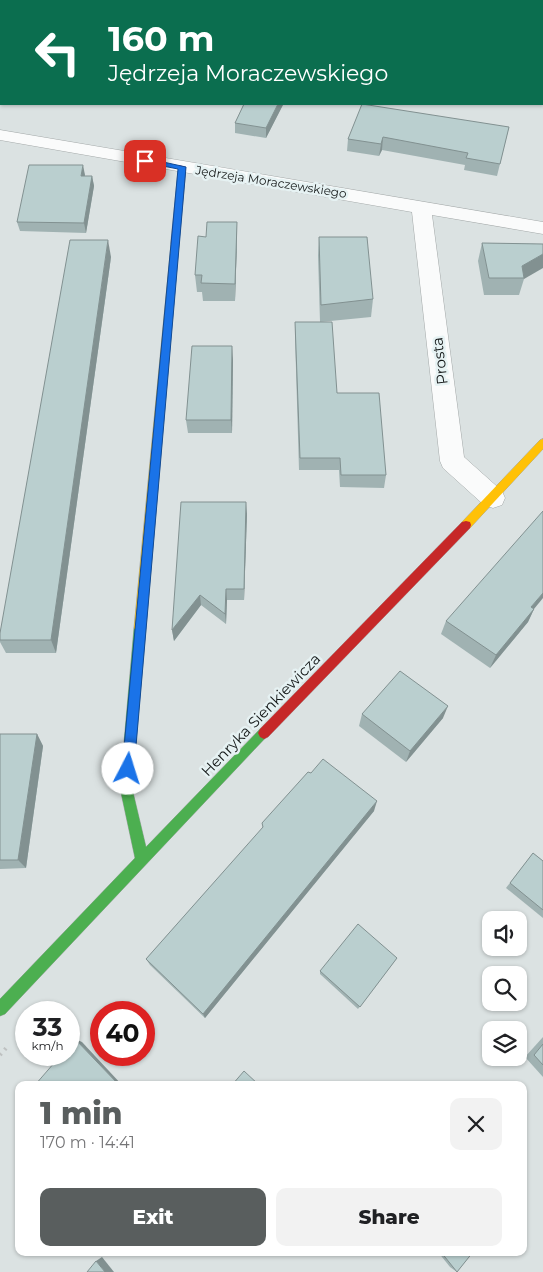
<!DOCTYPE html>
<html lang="en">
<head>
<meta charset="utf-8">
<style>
	:root { --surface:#fff; --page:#f2f2f2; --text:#202124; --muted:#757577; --accent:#595e5e }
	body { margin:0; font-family:Montserrat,sans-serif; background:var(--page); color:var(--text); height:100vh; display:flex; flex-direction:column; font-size:19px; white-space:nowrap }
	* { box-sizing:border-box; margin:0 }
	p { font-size:16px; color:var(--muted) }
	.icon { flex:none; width:28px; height:28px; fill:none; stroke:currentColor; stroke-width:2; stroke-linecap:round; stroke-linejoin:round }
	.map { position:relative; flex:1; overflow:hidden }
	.panel { position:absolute; left:15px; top:1081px; width:512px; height:175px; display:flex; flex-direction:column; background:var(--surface); border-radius:10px; box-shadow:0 1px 4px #0004 }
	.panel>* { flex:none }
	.banner { position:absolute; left:0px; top:0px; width:544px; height:105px; box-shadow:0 1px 4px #0004; background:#0b6e4f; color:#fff; overflow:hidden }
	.buttons { position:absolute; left:482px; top:911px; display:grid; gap:10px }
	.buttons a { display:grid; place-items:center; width:45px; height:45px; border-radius:10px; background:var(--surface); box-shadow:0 1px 4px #0004; font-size:25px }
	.speed { position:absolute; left:15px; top:1001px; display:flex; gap:10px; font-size:25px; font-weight:700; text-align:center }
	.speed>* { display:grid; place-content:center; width:65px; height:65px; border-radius:50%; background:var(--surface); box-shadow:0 1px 4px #0004; line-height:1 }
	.speed small { font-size:12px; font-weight:400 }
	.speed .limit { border:8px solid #d22; background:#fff; color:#111 }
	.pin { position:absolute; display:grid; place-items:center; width:42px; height:42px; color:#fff; margin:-21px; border-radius:10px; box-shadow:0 2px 8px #0006 }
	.me { position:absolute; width:55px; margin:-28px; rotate:5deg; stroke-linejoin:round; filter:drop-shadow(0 0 4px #0008) }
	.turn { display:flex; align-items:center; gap:18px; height:105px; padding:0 25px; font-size:22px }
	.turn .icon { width:65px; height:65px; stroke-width:2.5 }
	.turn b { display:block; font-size:35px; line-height:42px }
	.round { display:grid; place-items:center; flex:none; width:52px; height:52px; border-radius:10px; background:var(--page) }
	.overview { display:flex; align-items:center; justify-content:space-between; height:85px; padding:0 25px }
	h1 { font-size:30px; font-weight:800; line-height:38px; color:var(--accent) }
	.action { display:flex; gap:10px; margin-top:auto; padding:10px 25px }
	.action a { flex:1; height:58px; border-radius:10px; background:var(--accent); color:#fff; font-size:20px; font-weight:800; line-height:58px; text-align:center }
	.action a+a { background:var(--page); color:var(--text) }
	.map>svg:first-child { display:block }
</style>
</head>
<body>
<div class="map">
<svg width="543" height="1272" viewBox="0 0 543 1272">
	<rect width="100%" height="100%" fill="#dbe2e2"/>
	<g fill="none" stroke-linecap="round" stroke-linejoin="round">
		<!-- street casing -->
		<g stroke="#a3a8a8" stroke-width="1">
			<g id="street">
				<rect x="0" y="9" width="1" height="10"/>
				<rect x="542" y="91" width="1" height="10"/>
				<polygon points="0,130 543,222 543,234 432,215 464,457 502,491 505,498 502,505 493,508 484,505 443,468 440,461 412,212 0,140"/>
			</g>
		</g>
		<!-- fast casing -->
		<g stroke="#a3a8a8" stroke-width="1">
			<polygon id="fast" points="140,623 144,625 146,628 132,788 146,847 260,729 264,727 268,729 270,733 5,1014 0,1016 0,999 135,858 120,788 134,628 136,625"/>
		</g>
		<!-- slow casing -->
		<g stroke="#a3a8a8" stroke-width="1">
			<g id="slow">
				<polygon points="175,241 179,244 146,628 144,631 140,633 136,631 134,628 171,244"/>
				<polygon points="543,439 543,449 470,528 462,528 461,525 462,522 540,440"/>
			</g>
		</g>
		<!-- jam casing -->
		<g stroke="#a3a8a8" stroke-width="1">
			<g id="jam">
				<polygon points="179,165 186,167 179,244 175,247 171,244"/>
				<polygon points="466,521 470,522 471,525 470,528 268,737 264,739 260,737 258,733 260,729 462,522"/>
			</g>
		</g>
		<!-- path -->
		<polyline stroke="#bec1c1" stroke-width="4" stroke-dasharray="2 5" stroke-linecap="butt" points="0,1055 8,1046"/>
		<!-- street -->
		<use href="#street" fill="#fafbfb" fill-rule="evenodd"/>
		<!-- fast -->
		<use href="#fast" fill="#4caf50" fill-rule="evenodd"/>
		<!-- slow -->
		<use href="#slow" fill="#ffc107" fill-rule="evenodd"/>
		<!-- jam -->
		<use href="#jam" fill="#c62828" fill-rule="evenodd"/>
	</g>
	<!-- wall -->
	<g fill="#a0b2b2">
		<polygon points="492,0 516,0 516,1 501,1"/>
		<polygon points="543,0 543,53 542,53"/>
		<rect x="0" y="47" width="1" height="45"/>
		<polygon points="244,104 283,104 266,138 235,133 235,123"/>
		<polygon points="509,127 497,176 464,170 465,165 382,150 379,156 347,151 348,139"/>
		<polygon points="85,175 84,176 92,176 94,186 86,233 20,231 17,222"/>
		<polygon points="237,222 237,240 235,301 203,301 202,292 197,292 195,275 206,237"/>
		<polygon points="319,237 373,299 371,317 320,322 318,255"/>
		<polygon points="482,243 543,244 524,279 519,295 484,295 478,261"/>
		<polygon points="111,257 56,653 6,653 0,642 0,633"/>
		<polygon points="295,322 386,475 384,488 340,487 339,470 299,470 295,336"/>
		<polygon points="233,360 232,433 188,433 186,420"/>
		<polygon points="247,514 244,600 227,600 226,624 201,605 174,641 172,630"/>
		<polygon points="534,609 528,622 490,668 441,634 446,621"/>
		<polygon points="362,714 443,718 406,762 359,726"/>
		<polygon points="0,734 37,734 43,746 26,868 0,869"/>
		<polygon points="311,773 374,811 205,1018 150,965 146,959 263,828 262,823"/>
		<polygon points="533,853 543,861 543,918 506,888"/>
		<polygon points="397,958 358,1009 320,974 320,971"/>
		<polygon points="543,1037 543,1077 525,1057"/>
		<polygon points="438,1252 473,1252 457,1272 450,1267"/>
	</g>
	<!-- shaded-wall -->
	<g fill="#829191">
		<polygon points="278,104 283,104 283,105 266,138 266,128"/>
		<polygon points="383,137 382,150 379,156 381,144"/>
		<polygon points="83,165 85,175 83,186 81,176"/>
		<polygon points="92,176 94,186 86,233 84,223"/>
		<polygon points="237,222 237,240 235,301 235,284"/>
		<polygon points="108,240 111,257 56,653 51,640"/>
		<polygon points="543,254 543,268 524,279 522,266"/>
		<polygon points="232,346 233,360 232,433 231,420"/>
		<polygon points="246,502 247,514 244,600 244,589"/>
		<polygon points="226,589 227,600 226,624 225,614"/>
		<polygon points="543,593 543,598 525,620 531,607"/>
		<polygon points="200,595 201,605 174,641 172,630"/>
		<polygon points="534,609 528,622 490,668 496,655"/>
		<polygon points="448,706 443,718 406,762 410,751"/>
		<polygon points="37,734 43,746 26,868 18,860"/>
		<polygon points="377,801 374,811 205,1018 203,1014"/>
		<polygon points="75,1039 82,1042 122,1085 119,1085"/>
		<polygon points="102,1257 114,1272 105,1272 96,1261"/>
	</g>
	<!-- building -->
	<g fill="#bacfcf" stroke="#829191">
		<polygon points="539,0 543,0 543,35 542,1 538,1"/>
		<rect x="0" y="47" width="1" height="30"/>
		<polygon points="244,104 278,104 266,128 235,123"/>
		<polygon points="362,104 509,127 500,164 466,158 468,153 383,137 381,144 348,139"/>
		<polygon points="29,165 83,165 81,176 92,176 84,223 17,222"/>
		<polygon points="207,222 237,222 235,284 201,283 202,275 195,275 198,236 206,237"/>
		<polygon points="319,237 367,237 373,299 321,305"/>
		<polygon points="70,240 108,240 51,640 0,640 0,633"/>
		<polygon points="482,243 543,244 543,254 522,266 524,278 489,278"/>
		<polygon points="295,322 332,322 337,393 379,393 386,475 341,475 340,458 300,458"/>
		<polygon points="192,346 232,346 231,420 186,420"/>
		<polygon points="181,502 246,502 244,589 226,589 225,614 200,595 172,630"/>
		<polygon points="543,511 543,593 531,607 534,609 496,655 446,621"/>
		<polygon points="400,671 448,706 410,751 362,714"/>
		<polygon points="0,734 37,734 18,860 0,860"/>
		<polygon points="323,759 377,801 203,1014 146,959 263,827 262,823 308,772 311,773"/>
		<polygon points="533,853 543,861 543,910 510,883"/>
		<polygon points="358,924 397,958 360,1007 320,971"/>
		<polygon points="75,1039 119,1085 35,1085 61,1055 69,1055 69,1046"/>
		<polygon points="543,1044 543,1065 534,1055"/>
		<polygon points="244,1071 259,1085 232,1085"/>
		<polygon points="441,1252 473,1252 457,1272"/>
		<polygon points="96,1261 105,1272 87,1272"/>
	</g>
	<!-- route -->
	<polygon fill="#1a73e8" stroke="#114b97" points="145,158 186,167 134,769 133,773 128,774 124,773 122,769 178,169 143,162 141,161"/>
	<g text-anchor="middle" stroke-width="5" stroke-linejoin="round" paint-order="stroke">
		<!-- far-street labels -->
		<g font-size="12" fill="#131717" stroke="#e6f2f3">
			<text transform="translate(271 182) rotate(9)" y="4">Jędrzeja Moraczewskiego</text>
		</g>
		<!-- street labels -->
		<g font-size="15" fill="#131717" stroke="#e6f2f3">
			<text transform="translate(440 361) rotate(-97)" y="5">Prosta</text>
			<text transform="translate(261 715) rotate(-46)" y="5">Henryka Sienkiewicza</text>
		</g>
	</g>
</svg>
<div class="buttons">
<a><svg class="icon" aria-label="sound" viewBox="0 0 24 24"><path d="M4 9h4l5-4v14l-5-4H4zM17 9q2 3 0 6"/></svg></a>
<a><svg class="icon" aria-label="search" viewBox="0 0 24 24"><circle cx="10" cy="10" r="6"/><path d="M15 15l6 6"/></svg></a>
<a><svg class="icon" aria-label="layers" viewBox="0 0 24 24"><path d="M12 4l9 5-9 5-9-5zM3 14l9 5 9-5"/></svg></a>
</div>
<div class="speed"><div>33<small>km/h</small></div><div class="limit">40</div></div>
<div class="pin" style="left:145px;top:161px;background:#d93025"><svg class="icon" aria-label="arrive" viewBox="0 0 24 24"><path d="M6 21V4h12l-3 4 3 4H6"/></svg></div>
<svg class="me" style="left:128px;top:769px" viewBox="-20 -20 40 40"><circle r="19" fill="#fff"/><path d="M0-13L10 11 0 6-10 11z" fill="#1a73e8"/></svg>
<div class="banner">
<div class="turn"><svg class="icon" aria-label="left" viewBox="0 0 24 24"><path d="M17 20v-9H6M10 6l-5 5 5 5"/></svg><div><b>160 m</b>Jędrzeja Moraczewskiego</div></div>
</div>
<section class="panel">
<div class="overview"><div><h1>1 min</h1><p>170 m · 14:41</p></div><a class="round"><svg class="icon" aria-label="close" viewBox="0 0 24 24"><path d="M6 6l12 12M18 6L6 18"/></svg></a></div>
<div class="action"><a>Exit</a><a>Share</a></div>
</section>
</div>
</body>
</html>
